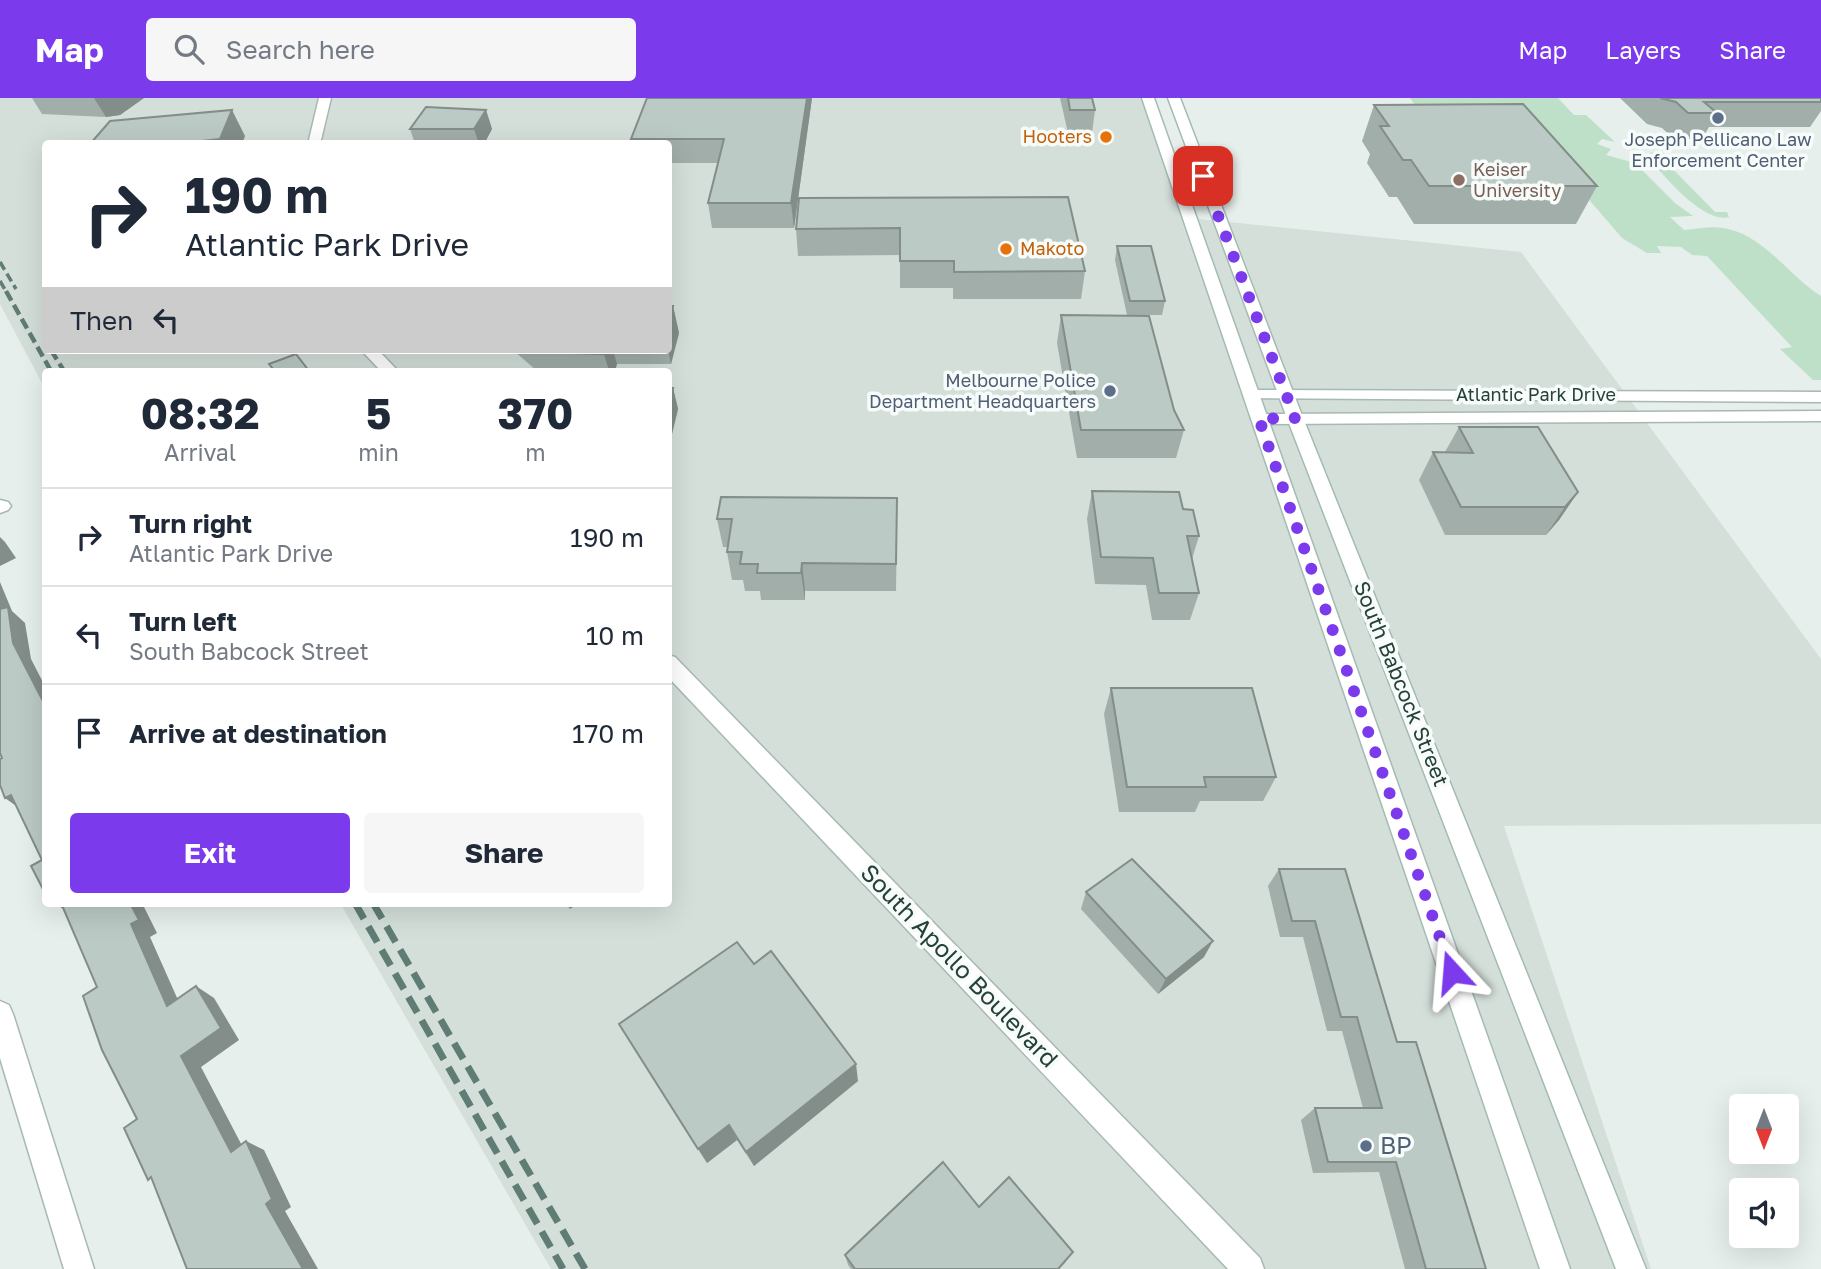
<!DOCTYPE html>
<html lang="en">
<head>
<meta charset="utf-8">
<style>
	:root { --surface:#fff; --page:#f6f6f7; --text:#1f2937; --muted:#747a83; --line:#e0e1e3; --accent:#7c3aed }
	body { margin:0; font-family:"Golos Text",sans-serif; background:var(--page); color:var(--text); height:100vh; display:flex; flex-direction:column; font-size:26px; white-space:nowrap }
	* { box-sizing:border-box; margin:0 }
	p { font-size:23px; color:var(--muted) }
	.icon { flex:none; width:38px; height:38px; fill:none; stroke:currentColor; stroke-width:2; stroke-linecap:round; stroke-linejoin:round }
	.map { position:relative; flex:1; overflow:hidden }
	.side { position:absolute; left:42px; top:270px; width:630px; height:539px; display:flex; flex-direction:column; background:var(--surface); border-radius:7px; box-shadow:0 7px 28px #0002 }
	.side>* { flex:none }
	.banner { position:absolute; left:42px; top:42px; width:630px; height:214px; border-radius:7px; box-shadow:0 7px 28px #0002; background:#fff; color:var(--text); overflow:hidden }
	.needle { width:46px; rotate:180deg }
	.buttons { position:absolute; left:1729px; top:996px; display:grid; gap:14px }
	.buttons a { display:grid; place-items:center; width:70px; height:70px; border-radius:7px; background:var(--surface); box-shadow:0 7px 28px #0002; font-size:35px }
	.pin { position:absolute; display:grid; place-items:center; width:60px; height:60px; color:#fff; margin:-30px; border-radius:14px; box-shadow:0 4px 10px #0006 }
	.me { position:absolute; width:77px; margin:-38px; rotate:341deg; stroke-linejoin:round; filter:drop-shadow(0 0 5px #0008) }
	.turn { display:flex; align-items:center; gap:24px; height:147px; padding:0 28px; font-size:32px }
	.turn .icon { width:91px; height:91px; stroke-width:2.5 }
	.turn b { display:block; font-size:49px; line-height:60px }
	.then { display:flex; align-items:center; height:66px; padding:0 28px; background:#0003; gap:14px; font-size:26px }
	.eta { display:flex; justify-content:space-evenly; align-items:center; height:119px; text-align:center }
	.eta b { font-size:42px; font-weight:700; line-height:49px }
	.button { display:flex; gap:14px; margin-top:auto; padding:14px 28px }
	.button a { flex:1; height:80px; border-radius:7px; background:var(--accent); color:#fff; font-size:28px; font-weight:700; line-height:80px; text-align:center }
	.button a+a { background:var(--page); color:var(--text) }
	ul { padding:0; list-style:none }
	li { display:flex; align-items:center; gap:21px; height:98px; padding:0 28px; border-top:2px solid var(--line) }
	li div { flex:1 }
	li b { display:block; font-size:26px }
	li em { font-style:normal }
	header { display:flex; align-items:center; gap:42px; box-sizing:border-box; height:98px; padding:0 35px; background:var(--accent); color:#fff }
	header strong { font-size:33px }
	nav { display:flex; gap:38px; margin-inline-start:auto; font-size:24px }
	.search { width:490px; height:63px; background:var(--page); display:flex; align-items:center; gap:18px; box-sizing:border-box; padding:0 24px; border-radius:7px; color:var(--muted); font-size:26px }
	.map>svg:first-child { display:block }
</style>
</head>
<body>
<header>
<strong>Map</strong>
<div class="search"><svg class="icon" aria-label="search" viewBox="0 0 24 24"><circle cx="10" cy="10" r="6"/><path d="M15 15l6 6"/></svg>Search here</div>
<nav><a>Map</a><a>Layers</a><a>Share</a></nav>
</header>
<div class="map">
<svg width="1821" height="1171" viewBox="0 0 1821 1171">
	<rect width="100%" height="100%" fill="#e6efeb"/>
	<!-- built -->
	<path fill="#d4dfda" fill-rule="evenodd" d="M0 0H1148L1190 120 1521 154 1821 561V726L1504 728 1651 1171H551L340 805H668V273H46L45 291 0 206ZM46 46H668V252H46Z"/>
	<!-- green -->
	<g fill="#bfe0c8">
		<path d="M1410 0H1558L1574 17H1586L1615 44 1602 41 1597 46 1611 51 1606 57 1635 65 1675 105 1693 118 1670 119 1684 132C1697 131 1711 128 1723 130 1763 136 1788 177 1821 198V282H1813L1780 251 1792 249 1707 158 1692 157 1681 149 1657 148 1661 155H1647L1622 140 1529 32 1426 22Z"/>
		<path d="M1656 53 1671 58 1661 59 1715 114H1727L1729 119C1703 126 1664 77 1647 59L1648 56Z"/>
	</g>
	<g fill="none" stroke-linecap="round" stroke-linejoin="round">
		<!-- minor casing -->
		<g stroke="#a8b8b2" stroke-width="3">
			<g id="minor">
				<polygon points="1251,292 1821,294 1821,304 1245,300 1243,297"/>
				<polygon points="1821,313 1821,323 1259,326 1251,321 1259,316"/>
				<polygon points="0,402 8,404 11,408 8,412 0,415"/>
				<polygon points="0,903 9,907 13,916 94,1171 64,1171 0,960"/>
			</g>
		</g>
		<!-- tertiary casing -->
		<g stroke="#a8b8b2" stroke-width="3">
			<g id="tertiary">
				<polygon points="319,0 331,0 320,46 308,46"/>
				<polygon points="361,252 378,252 398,273 381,273"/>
				<polygon points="668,557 675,559 1260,1160 1264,1171 1228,1171 668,579"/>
			</g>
		</g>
		<!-- secondary casing -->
		<g stroke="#a4bbb3" stroke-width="3">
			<g id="secondary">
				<polygon points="1142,0 1154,0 1570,1171 1540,1171"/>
				<polygon points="1168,0 1180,0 1303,320 1646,1171 1616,1171 1287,320"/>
			</g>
		</g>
		<!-- minor -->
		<use href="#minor" fill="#fff" fill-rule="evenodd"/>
		<!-- tertiary -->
		<use href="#tertiary" fill="#fff" fill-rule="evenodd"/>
		<!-- secondary -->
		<use href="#secondary" fill="#fff" fill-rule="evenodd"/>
		<!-- rail-far2 -->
		<g stroke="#5f7d75" stroke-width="3.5" stroke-dasharray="9 4.5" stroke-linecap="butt">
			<polyline points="0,164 16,191"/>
			<polyline points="0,183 7,195"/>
		</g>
		<!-- rail-far1 -->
		<g stroke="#5f7d75" stroke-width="4.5" stroke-dasharray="11 5" stroke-linecap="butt">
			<polyline points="6,193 51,273"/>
			<polyline points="51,252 64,273"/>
		</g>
		<!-- rail -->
		<g stroke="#5f7d75" stroke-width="7" stroke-dasharray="18 9" stroke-linecap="butt">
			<polyline points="355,805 563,1171"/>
			<polyline points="373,805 585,1171"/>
		</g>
	</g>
	<!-- wall -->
	<g fill="#a1aea9">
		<polygon points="32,0 144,0 120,17 106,19 42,16"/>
		<polygon points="647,0 812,0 794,130 712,130 708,105 718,65 668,65 668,46 632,46 631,41"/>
		<polygon points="1060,0 1092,0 1095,12 1092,35 1068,35"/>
		<polygon points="1620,0 1821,0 1821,13 1810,29 1709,29 1702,41 1674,41 1662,30 1647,26"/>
		<polygon points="1374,7 1597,88 1576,126 1414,126 1397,99 1389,99 1367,65 1370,56 1362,43"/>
		<polygon points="486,12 492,31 484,46 415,46 410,31"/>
		<polygon points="799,100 1085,173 1081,201 953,201 953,190 900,190 900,157 798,158 796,131"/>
		<polygon points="1117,148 1165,203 1162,217 1127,217 1115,162"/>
		<polygon points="673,208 679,235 671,266 617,266 615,273 537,273 513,252 668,252"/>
		<polygon points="1061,217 1174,312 1184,332 1176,360 1077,360 1057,245"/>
		<polygon points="668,290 673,290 678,311 671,340 668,340"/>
		<polygon points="1459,329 1578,394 1559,422 1546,437 1445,437 1419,382 1433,354 1445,354"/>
		<polygon points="1092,393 1183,411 1199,438 1192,461 1199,495 1190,522 1152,522 1146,487 1095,486 1087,421"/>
		<polygon points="717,421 897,428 896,493 805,493 805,502 761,502 760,493 745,493 743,482 732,482 727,454 728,449 723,449"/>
		<polygon points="1111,590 1276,679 1263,703 1200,703 1195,714 1119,714 1104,616"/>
		<polygon points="1279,771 1345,771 1397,944 1486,1171 1405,1171 1379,1074 1313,1075 1301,1022 1315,1010 1363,1010 1342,933 1327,933 1303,839 1280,839 1268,788"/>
		<polygon points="1086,794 1204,859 1158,896 1081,811"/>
		<polygon points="754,866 858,983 754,1068 737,1042 707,1065"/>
		<polygon points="979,1109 1066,1164 1059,1171 851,1171 848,1167 845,1157"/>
	</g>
	<!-- shaded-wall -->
	<g fill="#838d89">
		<polygon points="94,0 144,0 120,17 106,19"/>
		<polygon points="807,0 812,0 794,130 791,105"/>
		<polygon points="232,12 245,38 242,46 175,46"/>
		<polygon points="486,12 492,31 484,46 479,46 474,31"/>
		<polygon points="673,208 679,235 671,266 668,252 668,226"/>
		<polygon points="605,252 613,252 617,266 615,273 609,273 604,256"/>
		<polygon points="673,290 678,311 671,340 668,328 668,310"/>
		<polygon points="1578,394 1559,422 1546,437 1565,409"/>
		<polygon points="0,439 5,444 16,460 0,468"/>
		<polygon points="802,465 805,493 805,502 801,475"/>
		<polygon points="0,484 12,513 25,525 31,561 46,590 46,609 13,545 0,511"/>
		<polygon points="11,697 26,715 5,700"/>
		<polygon points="54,805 71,805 68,814"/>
		<polygon points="130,805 142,805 157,835 150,839 186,920 167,908 131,826"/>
		<polygon points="566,805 579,805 570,811"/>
		<polygon points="1213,843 1204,859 1158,896 1166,881"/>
		<polygon points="196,888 214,900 239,942 201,969 250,1063 231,1054 181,958"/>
		<polygon points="856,966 858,983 754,1068 746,1054"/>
		<polygon points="729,1027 737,1042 707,1065 698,1051"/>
		<polygon points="246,1043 264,1052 291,1109 285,1113 318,1171 303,1171 266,1106"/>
	</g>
	<!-- building -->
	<g fill="#bbcac4" stroke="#838d89" stroke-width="2">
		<polygon points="647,0 807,0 791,105 708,105 724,41 631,41"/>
		<polygon points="1068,0 1092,0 1095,12 1070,12"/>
		<polygon points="1660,0 1821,0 1821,4 1704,4 1717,15 1688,15 1676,4"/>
		<polygon points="1523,6 1597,88 1429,88 1411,62 1403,62 1380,28 1389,28 1374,7"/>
		<polygon points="426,9 486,12 474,31 410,31"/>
		<polygon points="232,12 220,41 175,46 90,46 110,23"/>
		<polygon points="1068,99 1085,173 954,174 954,163 900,163 900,130 796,131 799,100"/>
		<polygon points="1117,148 1151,148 1165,203 1130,203"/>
		<polygon points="668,208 673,208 668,226"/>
		<polygon points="1061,217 1149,218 1174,312 1184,332 1081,332"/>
		<polygon points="535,252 605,252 604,256 538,254"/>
		<polygon points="296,256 309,273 266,273 273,271 269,266"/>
		<polygon points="668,290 673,290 668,310"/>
		<polygon points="1459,329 1538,329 1578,394 1565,409 1461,409 1433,354 1473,355"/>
		<polygon points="1092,393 1179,394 1183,411 1193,412 1199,438 1187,438 1199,495 1159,495 1153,460 1101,459"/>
		<polygon points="721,399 897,400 896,466 802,465 801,475 757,475 758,466 740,466 742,454 727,454 732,421 717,421"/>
		<polygon points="8,509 13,545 46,609 46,797 31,768 42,762 11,697 5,700 0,687 0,661 2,660 0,655 0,511"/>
		<polygon points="1111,590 1252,590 1276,679 1204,679 1206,689 1127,689"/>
		<polygon points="1132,761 1213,843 1166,881 1086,794"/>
		<polygon points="1279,771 1345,771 1397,944 1416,944 1486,1171 1426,1171 1396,1064 1328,1064 1315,1010 1382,1010 1357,919 1341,919 1315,823 1292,823"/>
		<polygon points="61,805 130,805 139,822 131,826 167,908 196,888 221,930 181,958 231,1054 246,1043 272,1101 266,1106 303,1171 187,1171 151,1079 148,1082 124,1030 137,1021 102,952 83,898 97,889"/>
		<polygon points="737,844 754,866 771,853 856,966 746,1054 729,1027 698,1051 619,926"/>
		<polygon points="943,1064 979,1109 1009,1079 1073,1154 1058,1171 855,1171 845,1157"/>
	</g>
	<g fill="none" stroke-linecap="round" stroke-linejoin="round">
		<!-- route -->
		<polyline stroke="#7c3aed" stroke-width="12" stroke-dasharray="0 21.6" points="1203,78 1295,320 1259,321 1452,874"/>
	</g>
	<!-- markers -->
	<g fill="#5c6f8a" stroke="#f7fbf9" stroke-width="2.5">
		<circle cx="1718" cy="20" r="7"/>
		<circle cx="1110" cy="293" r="7"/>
		<circle cx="1366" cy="1048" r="7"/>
	</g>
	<g fill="#e8710a" stroke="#f7fbf9" stroke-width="2.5">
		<circle cx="1106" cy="39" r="7"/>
		<circle cx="1006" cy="151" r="7"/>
	</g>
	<circle fill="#8d6e63" stroke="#f7fbf9" stroke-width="2.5" cx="1459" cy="82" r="7"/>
	<g text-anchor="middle" stroke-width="7" stroke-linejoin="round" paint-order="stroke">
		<!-- far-food labels -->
		<g font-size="18" fill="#c56008" stroke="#f7fbf9" text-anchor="end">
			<text x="1092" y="45">Hooters</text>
			<text x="1020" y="157" text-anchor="start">Makoto</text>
		</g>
		<!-- far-service labels -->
		<g font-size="18" fill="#4e5e75" stroke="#f7fbf9">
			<text x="1718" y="48">Joseph Pellicano Law<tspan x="1718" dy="21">Enforcement Center</tspan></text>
			<text x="1096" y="289" text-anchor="end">Melbourne Police<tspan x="1096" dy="21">Department Headquarters</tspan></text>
		</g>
		<!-- far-education labels -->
		<g font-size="18" fill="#785e54" stroke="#f7fbf9" text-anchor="start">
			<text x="1473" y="78">Keiser<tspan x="1473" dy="21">University</tspan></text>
		</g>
		<!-- far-street labels -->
		<g font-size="18" fill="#24423a" stroke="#f7fbf9">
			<text x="1536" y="303">Atlantic Park Drive</text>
		</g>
		<!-- street labels -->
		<g font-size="21" fill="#24423a" stroke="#f7fbf9">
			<text transform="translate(1401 586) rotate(68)" y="7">South Babcock Street</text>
		</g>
		<!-- near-street labels -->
		<g font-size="24" fill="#24423a" stroke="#f7fbf9">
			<text transform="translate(959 868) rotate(46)" y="8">South Apollo Boulevard</text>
		</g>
		<!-- near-service labels -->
		<g font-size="24" fill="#4e5e75" stroke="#f7fbf9" text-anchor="start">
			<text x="1380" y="1056">BP</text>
		</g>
	</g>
</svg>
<div class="buttons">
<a><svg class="needle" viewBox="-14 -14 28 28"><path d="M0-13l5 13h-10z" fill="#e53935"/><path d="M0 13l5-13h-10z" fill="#747a83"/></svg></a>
<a><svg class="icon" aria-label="sound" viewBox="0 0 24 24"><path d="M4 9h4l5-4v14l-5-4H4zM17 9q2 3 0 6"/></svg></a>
</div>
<div class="pin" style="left:1203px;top:78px;background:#d93025"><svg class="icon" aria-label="arrive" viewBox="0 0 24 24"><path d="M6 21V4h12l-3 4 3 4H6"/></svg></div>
<svg class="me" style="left:1452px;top:874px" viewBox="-20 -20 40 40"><path d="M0-17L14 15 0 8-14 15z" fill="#7c3aed" stroke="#fff" stroke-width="4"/></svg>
<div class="banner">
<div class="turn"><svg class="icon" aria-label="right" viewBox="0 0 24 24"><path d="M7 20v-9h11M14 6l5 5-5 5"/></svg><div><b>190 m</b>Atlantic Park Drive</div></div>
<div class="then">Then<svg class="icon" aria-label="left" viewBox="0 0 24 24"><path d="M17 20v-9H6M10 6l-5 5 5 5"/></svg></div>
</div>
<section class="side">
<div class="eta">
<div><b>08:32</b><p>Arrival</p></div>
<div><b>5</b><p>min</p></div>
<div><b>370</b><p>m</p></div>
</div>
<ul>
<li><svg class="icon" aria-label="right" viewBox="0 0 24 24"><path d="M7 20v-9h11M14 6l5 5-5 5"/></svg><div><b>Turn right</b><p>Atlantic Park Drive</p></div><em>190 m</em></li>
<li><svg class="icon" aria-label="left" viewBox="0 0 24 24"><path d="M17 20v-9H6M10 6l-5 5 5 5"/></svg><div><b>Turn left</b><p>South Babcock Street</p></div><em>10 m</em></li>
<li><svg class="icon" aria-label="arrive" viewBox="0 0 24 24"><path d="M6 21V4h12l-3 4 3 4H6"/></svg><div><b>Arrive at destination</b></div><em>170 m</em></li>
</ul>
<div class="button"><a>Exit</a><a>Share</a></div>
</section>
</div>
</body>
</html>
